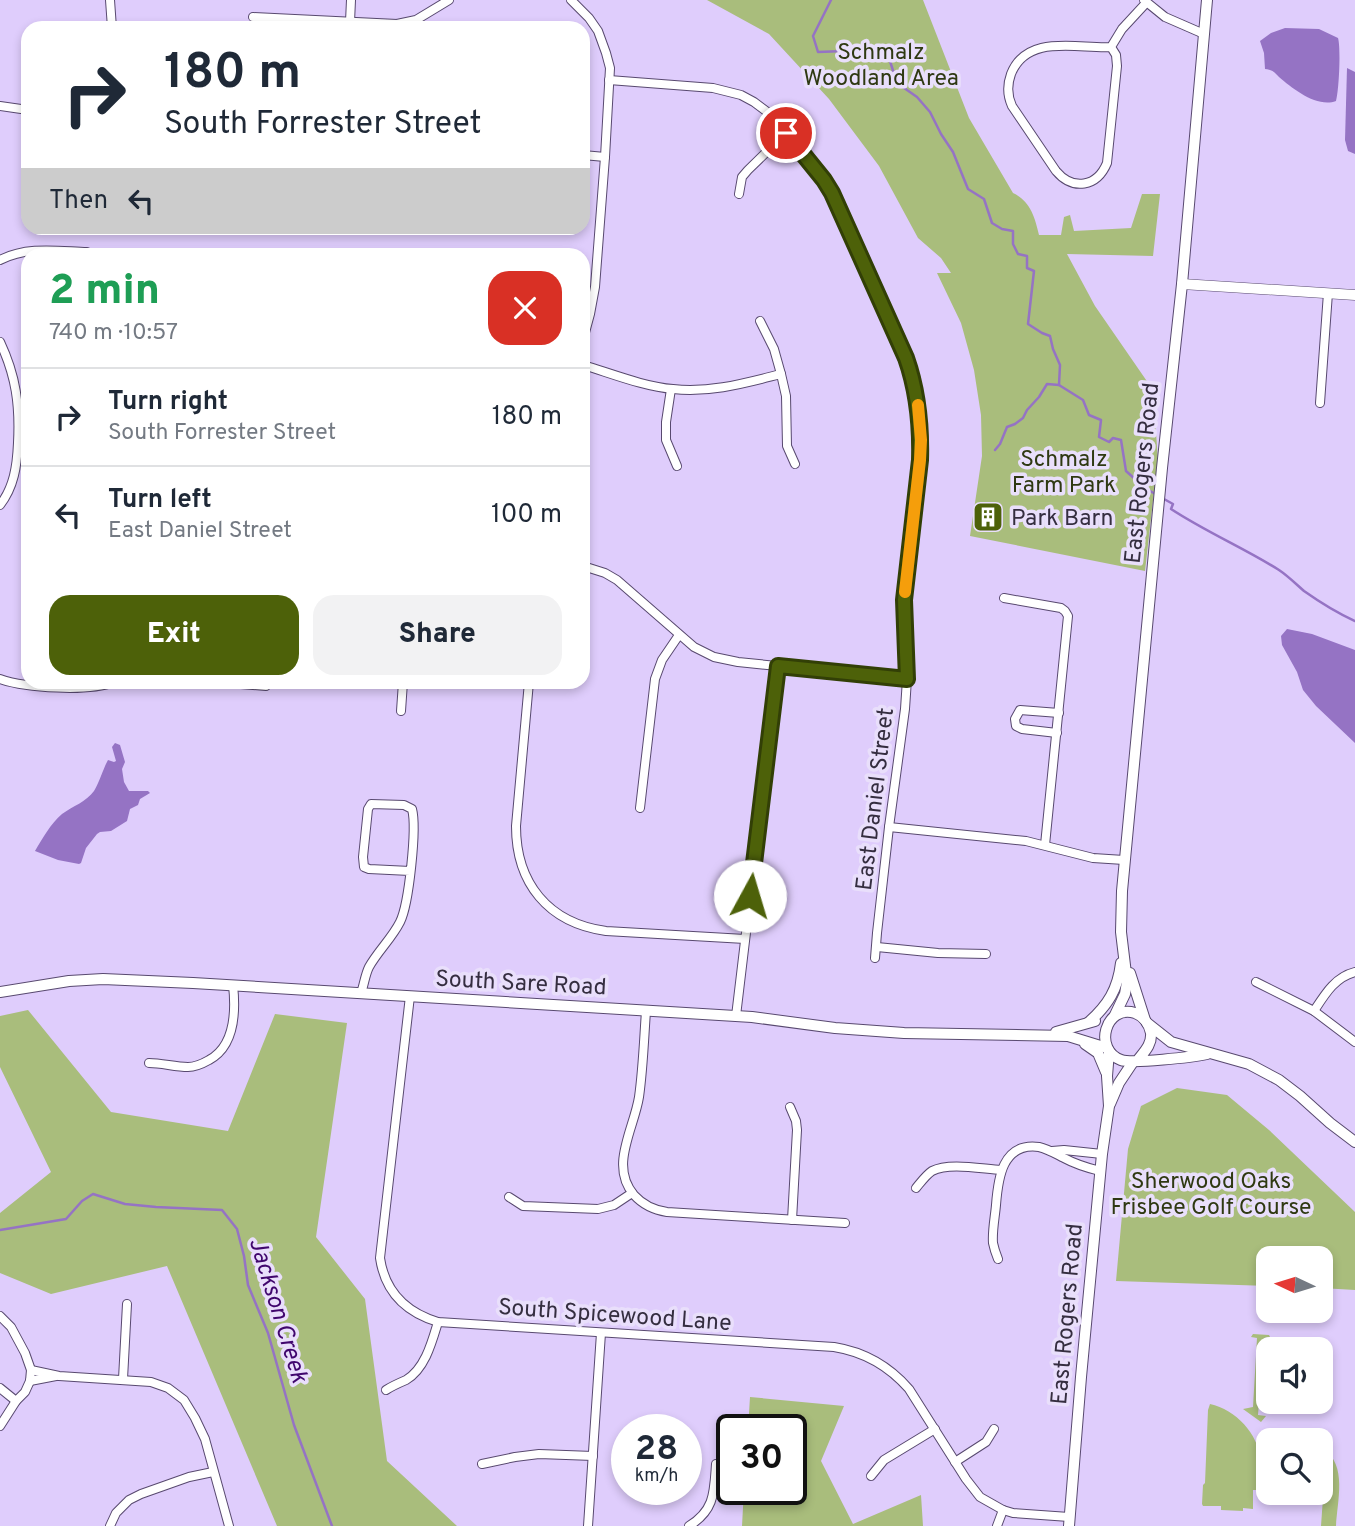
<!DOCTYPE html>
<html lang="en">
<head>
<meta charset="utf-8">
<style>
	:root { --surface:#fff; --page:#f2f2f3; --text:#1f2937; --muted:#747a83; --line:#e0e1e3; --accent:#4d6109 }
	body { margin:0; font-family:Overpass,sans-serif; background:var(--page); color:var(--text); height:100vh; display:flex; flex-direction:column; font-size:26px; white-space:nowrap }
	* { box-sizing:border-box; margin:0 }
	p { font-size:23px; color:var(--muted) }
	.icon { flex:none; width:38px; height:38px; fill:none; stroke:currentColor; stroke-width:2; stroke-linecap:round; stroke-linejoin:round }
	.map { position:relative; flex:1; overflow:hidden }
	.sheet { position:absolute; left:21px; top:248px; width:569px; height:441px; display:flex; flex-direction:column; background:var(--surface); border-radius:21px; box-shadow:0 4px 10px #0003 }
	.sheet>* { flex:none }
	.guide { position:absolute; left:21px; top:21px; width:569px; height:214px; border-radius:21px; box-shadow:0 4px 10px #0003; background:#fff; color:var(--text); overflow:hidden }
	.needle { width:46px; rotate:274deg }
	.fabs { position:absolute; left:1256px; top:1246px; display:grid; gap:14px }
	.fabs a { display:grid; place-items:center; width:77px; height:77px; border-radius:14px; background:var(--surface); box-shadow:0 4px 10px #0003; font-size:35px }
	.speed { position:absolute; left:611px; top:1414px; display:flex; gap:14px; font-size:35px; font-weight:700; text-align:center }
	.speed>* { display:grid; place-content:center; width:91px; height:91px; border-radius:50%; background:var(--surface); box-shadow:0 4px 10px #0003; line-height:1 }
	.speed small { font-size:18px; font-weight:400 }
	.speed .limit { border:4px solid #111; border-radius:10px; background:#fff; color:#111 }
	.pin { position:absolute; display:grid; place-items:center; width:60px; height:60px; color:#fff; margin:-30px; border:4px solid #fff; border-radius:50%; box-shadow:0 2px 7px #0007 }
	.me { position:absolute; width:77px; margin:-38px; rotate:6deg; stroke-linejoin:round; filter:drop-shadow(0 0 5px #0008) }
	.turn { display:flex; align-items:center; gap:24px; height:147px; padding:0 28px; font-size:32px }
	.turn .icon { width:91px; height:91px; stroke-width:2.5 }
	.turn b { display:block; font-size:49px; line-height:60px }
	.then { display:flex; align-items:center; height:66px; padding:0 28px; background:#0003; gap:14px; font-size:26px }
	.round { display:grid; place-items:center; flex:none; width:74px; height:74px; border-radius:21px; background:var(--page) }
	.headline { display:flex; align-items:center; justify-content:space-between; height:119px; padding:0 28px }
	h1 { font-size:42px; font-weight:800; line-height:52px; color:#1e9e55 }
	.primary-button { display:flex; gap:14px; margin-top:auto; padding:14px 28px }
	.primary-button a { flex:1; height:80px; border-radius:21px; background:var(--accent); color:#fff; font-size:28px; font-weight:800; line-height:80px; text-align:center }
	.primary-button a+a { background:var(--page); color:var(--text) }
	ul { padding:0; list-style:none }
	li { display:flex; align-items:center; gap:21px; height:98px; padding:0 28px; border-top:2px solid var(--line) }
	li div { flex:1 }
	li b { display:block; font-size:26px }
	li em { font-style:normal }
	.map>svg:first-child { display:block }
</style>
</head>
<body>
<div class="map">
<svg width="1355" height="1526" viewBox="0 0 1355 1526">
	<rect width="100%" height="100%" fill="#dfcdfc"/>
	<!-- green -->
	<g fill="#a9bd7c">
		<path d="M707 0H923L969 118 1013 193C1030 201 1035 217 1039 235H1061L1064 217 1070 215 1074 231 1131 228 1142 194H1160L1153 256 1067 254 1095 306 1153 390 1160 489 1154 492 1145 571 970 536 982 456 981 415 974 370 961 323 937 273H951L941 258 918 238 879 166 829 99 769 34Z"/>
		<polygon points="28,1010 111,1112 228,1131 275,1014 347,1023 316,1237 365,1299 387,1461 457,1526 277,1526 167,1266 51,1294 0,1273 0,1213 51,1172 0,1067 0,1016"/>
		<polygon points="1177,1088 1227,1095 1269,1130 1355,1212 1355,1290 1321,1288 1321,1258 1269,1258 1269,1286 1116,1281 1128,1149 1141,1106"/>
		<polygon points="1253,1334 1269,1335 1270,1337 1264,1338 1258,1415 1266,1416 1261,1422 1243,1409 1253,1407 1257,1338 1251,1337"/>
		<polygon points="750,1397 844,1406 821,1461 853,1524 921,1495 923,1526 742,1526 744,1489 791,1489 791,1430 748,1430"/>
		<path d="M1210 1404C1236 1410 1258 1433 1261 1461 1262 1470 1261 1480 1261 1490H1253V1509L1243 1508V1511L1221 1510V1506H1203L1202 1504 1203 1485 1205 1483 1208 1410Z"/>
		<path d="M1323 1450C1348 1463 1337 1503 1336 1526H1321L1326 1455 1321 1454V1451Z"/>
	</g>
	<!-- water -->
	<g fill="#9573c4">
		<path d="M1285 28 1319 29 1338 38C1341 48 1339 91 1336 101 1317 108 1293 89 1279 77 1274 72 1273 70 1265 69L1264 53 1260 41 1271 33Z"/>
		<polygon points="1347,68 1355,72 1355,154 1348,151 1345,140"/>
		<polygon points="1287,629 1312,634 1355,650 1355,743 1316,706 1303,690 1297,672 1282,645 1281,636"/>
		<path d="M115 743 120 745 125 762 122 769 124 782 129 791H148L150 793 140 799 138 805 130 809 127 821 111 831 100 832 97 834 86 848 81 863 79 864 58 860 35 851C42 839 51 823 62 814 73 806 86 802 94 791 100 781 103 769 108 760L114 762 116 761 112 747Z"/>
	</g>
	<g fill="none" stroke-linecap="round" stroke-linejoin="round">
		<!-- stream -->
		<g stroke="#9573c4" stroke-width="2.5">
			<polyline points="831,0 813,36 818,52 871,50 889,58 897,83 917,97 930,112 941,134 953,152 968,189 984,199 992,223 1002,229 1013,231 1013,244 1018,254 1027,256 1027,268 1034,271 1028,324 1042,333 1050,336 1053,349 1060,365 1059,385 1047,384 1039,397 1027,410 1023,418 1015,424 1007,427 1000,444 995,450"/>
			<polyline points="1059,385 1083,400 1089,415 1101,420 1099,437 1109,442 1113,438 1121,440 1126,471 1145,488 1157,495"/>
			<path d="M1164 499 1173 504 1171 509C1206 532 1244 548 1279 570 1288 576 1296 584 1304 591 1321 603 1337 613 1355 621"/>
			<polyline points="0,1230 66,1219 82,1201 93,1194 125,1204 156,1207 222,1210 237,1229 244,1256 248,1285 268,1333 294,1425 332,1526"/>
		</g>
		<!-- minor casing -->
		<g stroke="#58496f" stroke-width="10">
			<g id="minor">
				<polyline points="110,0 112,28"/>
				<polyline points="571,0 589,18 598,31 606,53 610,68 605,157 595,287 590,314 583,340"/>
				<polyline points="1144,0 1165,17 1204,34"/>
				<polyline points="253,17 397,24 416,20 449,0"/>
				<polyline points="350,22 351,0"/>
				<path d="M1111 47 1116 55 1117 66 1107 163C1097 187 1073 191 1056 171L1012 106C1007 95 1007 85 1011 74 1027 33 1078 49 1111 47L1122 29 1146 3"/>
				<polyline points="609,80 713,88 741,95 754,102 766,111 776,120 824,180 832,193 897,338 913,379 920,418 920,461 904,600 907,679 905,709 889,827 877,933 875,958"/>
				<polyline points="0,106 28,110"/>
				<polyline points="583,155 605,157"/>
				<polyline points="739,194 742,177 748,170 786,133"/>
				<path d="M0 260C27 246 57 251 87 252"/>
				<polyline points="760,321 774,349 781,374 786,396 787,446 795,464"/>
				<path d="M0 342C16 376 20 405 18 443 17 466 14 487 0 505"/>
				<path d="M583 365C610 373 645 387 673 389 711 393 745 383 781 374"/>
				<polyline points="671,389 666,422 666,440 677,466"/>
				<polyline points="1320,403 1328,293"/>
				<polyline points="583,566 605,573 617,580 694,647 714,657 738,662 907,679"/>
				<polyline points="1004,598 1061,608 1065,611 1068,616 1045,845"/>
				<path d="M0 679C26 688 88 692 114 682"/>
				<polyline points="216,682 266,686"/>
				<path d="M529 682 516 826C516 883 548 923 606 931L745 939"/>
				<polyline points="401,711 403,682"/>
				<polyline points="1057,733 1022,729 1016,726 1015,719 1020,710 1059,713"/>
				<polyline points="640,808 655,679 662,660 679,635"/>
				<polyline points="889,827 1026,841 1093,858 1124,860"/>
				<polyline points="877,947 938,953 986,954"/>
				<polyline points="1256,982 1314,1011 1355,1042"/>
				<path d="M361 993C364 985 365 975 369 967 378 951 392 938 400 922 409 904 417 828 412 809L404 805 371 804 368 809 363 857 364 867 369 869 410 871"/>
				<path d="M410 996 380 1258C385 1292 405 1312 438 1322L834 1347C865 1352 889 1366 909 1389L966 1479 980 1497 1003 1510 1013 1513 1069 1517"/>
				<path d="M646 1011C644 1039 643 1069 639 1097 634 1129 609 1166 634 1195 643 1205 654 1210 667 1212L845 1223"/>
				<path d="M1314 1011C1325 994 1335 977 1355 972"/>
				<polyline points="736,1016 778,666"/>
				<path d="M149 1063C162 1063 175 1067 188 1067 196 1067 202 1064 209 1060 235 1046 236 1012 233 985"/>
				<polyline points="790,1107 796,1121 797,1130 792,1220"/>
				<polyline points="1052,1151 1064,1150 1102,1154"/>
				<path d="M916 1188C921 1182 926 1175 932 1171 949 1162 982 1169 1001 1170"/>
				<polyline points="509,1197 523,1206 598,1209 614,1205 632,1193"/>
				<path d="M998 1259C996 1254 994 1248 993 1243 992 1231 995 1217 996 1205 998 1179 1002 1142 1039 1147 1048 1149 1056 1154 1064 1158 1075 1164 1088 1168 1100 1171"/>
				<polyline points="0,1316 11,1327 25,1353 31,1370 30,1381 25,1392 16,1401 0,1426"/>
				<polyline points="31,1370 59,1376 151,1382 168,1388 184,1400 195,1418 205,1439 229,1526"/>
				<polyline points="123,1379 127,1304"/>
				<polyline points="30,1381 56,1376"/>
				<polyline points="0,1388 16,1401"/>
				<path d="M386 1390C392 1386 399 1383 406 1380 425 1369 432 1342 438 1322"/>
				<polyline points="955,1462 986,1442 994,1429"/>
				<polyline points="482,1464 515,1457 539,1454 593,1456"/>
				<polyline points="871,1476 884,1460 935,1429"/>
				<polyline points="110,1526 116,1513 129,1500 141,1494 189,1477 213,1472"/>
				<polyline points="588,1526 601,1333"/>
				<path d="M689 1526C715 1510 714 1492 716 1464"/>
				<polyline points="997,1526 1003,1510"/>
			</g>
		</g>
		<!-- tertiary casing -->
		<g stroke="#58496f" stroke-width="11">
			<polyline id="tertiary" points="1182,284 1355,295"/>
		</g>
		<!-- secondary casing -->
		<g stroke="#58496f" stroke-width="12">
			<g id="secondary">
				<polyline points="1130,973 1145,1020"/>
				<polyline points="0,992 69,981 103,979 193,983 752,1017 835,1028 904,1033 1068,1036 1107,1048"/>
				<polyline points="1115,1015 1125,994 1127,982 1121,932 1122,891 1162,468 1182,284 1207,0"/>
				<path d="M1089 1022C1108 1005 1118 989 1121 963"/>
				<polyline points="1147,1023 1171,1042 1249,1064 1279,1080 1300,1096 1330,1123 1355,1142"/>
				<polyline points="1056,1032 1095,1021"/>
				<polyline points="1085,1044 1098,1053 1106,1072"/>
				<path d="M1137 1061C1144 1052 1152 1045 1151 1033 1149 1024 1143 1016 1135 1013 1105 1004 1093 1050 1121 1060 1132 1064 1193 1057 1207 1054"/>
				<polyline points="1110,1104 1119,1083 1133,1062"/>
				<polyline points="1069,1526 1081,1377 1102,1154 1109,1106 1107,1076 1109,1051"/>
			</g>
		</g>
		<!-- minor -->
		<use href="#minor" stroke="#fff" stroke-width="8"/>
		<!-- tertiary -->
		<use href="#tertiary" stroke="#fff" stroke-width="10"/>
		<!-- secondary -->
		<use href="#secondary" stroke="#fff" stroke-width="10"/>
	</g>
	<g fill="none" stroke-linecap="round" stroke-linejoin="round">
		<!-- route casing -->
		<g stroke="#323f06" stroke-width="18">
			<path id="route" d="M750 896 778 666 907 679 904 600 920 460C921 425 918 392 906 358L832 193 824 180 786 133"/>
		</g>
		<!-- route -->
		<use href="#route" stroke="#4d6109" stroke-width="12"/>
		<!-- slow -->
		<polyline stroke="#f59e0b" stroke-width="12" points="905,592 920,460 921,440 918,405"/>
	</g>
	<!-- icons -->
	<defs>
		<g id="building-square" transform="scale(1.575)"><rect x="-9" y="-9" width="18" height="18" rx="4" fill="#4d6109" stroke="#e9dffb"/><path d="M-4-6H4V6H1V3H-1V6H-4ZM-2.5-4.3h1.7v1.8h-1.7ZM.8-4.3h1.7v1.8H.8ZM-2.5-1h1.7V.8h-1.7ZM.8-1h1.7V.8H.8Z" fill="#fff"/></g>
	</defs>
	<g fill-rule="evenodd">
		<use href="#building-square" x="988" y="517"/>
	</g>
	<g text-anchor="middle" stroke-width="7" stroke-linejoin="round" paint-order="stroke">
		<!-- park labels -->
		<g font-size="23" fill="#2f3912" stroke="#e9dffb">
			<text x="881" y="59">Schmalz<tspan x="881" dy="26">Woodland Area</tspan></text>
			<text x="1064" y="466">Schmalz<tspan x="1064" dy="26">Farm Park</tspan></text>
			<text x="1211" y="1188">Sherwood Oaks<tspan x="1211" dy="26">Frisbee Golf Course</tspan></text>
		</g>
		<!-- street labels -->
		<g font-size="23" fill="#352e40" stroke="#e9dffb">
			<text transform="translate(1141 473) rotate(-84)" y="8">East Rogers Road</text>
			<text transform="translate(874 799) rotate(-83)" y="8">East Daniel Street</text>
			<text transform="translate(521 982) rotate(3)" y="8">South Sare Road</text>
			<text transform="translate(615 1314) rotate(4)" y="8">South Spicewood Lane</text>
			<text transform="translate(1066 1314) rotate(-85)" y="8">East Rogers Road</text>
		</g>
		<!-- poi labels -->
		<g font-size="23" fill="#352e40" stroke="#e9dffb" text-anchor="start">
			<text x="1011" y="525">Park Barn</text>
		</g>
		<!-- water labels -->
		<g font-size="24" font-style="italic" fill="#40066d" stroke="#e9dffb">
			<text transform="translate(279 1310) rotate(73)" y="8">Jackson Creek</text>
		</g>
	</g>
</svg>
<div class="fabs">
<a><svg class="needle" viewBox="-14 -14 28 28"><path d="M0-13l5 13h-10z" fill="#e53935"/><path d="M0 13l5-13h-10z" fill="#747a83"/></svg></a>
<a><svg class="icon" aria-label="sound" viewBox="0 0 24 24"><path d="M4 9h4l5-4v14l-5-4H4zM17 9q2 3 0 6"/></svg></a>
<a><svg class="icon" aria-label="search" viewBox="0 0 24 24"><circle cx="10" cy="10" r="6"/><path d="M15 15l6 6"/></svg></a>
</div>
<div class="speed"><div>28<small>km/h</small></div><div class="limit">30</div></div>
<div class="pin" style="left:786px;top:133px;background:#d93025"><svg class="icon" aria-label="arrive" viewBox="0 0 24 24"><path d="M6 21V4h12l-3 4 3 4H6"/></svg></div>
<svg class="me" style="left:750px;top:896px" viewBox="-20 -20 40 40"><circle r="19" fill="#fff"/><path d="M0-13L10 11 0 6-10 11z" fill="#4d6109"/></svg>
<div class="guide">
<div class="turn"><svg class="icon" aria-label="right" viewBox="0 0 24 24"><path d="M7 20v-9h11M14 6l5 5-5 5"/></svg><div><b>180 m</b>South Forrester Street</div></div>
<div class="then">Then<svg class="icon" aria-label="left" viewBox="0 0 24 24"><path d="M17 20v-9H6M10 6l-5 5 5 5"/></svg></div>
</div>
<section class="sheet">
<div class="headline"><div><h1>2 min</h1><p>740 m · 10:57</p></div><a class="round" style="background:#d93025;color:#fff"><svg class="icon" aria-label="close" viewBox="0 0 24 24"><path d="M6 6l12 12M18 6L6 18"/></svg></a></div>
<ul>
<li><svg class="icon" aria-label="right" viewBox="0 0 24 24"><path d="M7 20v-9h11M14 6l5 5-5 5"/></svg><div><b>Turn right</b><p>South Forrester Street</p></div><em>180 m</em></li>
<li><svg class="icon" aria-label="left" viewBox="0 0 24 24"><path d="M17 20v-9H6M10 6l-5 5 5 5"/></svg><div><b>Turn left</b><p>East Daniel Street</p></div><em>100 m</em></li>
</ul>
<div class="primary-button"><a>Exit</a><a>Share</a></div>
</section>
</div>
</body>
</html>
